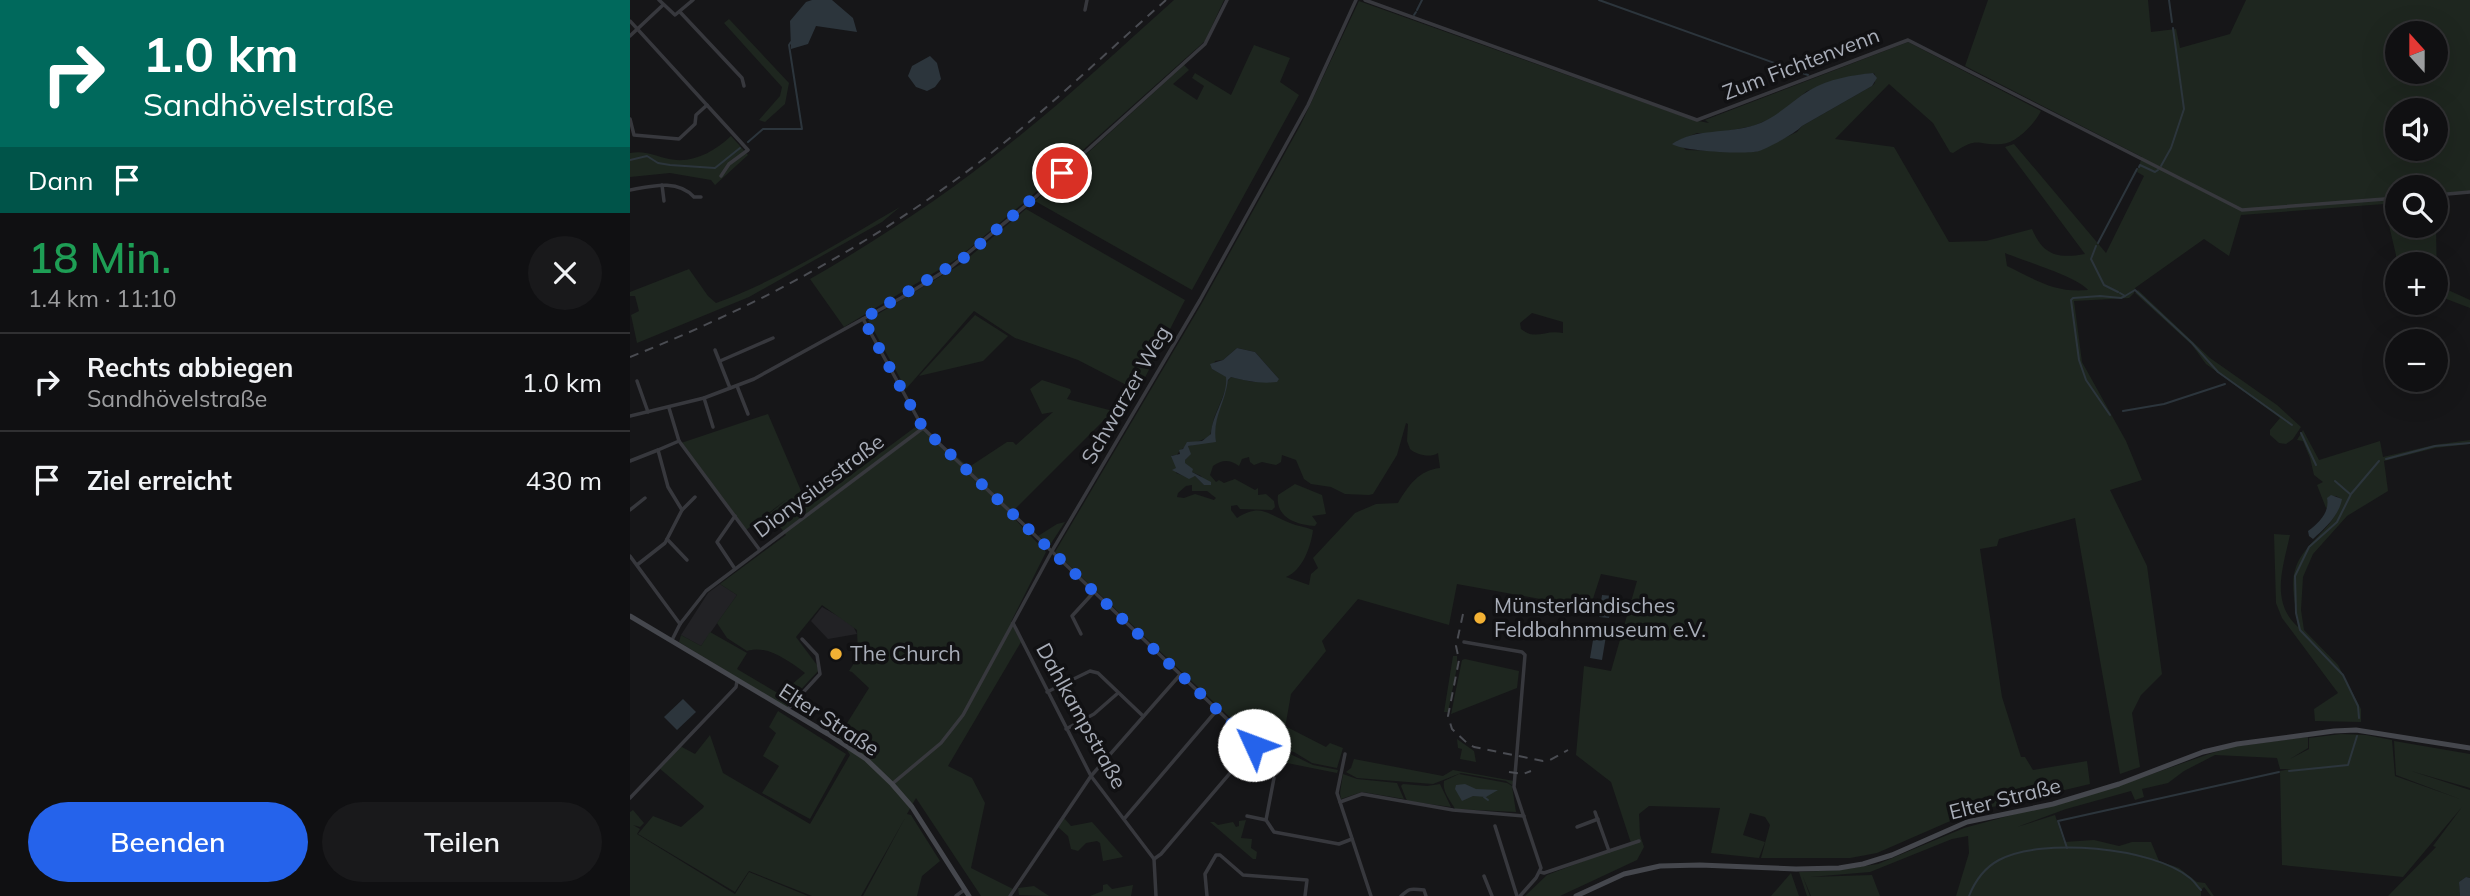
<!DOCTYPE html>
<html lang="de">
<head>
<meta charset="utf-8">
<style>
	:root { --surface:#101012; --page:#19191b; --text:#f1f3f6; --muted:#9c9d9f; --line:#303032; --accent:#2563eb }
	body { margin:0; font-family:Mulish,sans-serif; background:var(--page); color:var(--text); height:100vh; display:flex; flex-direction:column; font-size:26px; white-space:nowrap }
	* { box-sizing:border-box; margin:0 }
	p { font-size:23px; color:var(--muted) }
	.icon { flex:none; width:38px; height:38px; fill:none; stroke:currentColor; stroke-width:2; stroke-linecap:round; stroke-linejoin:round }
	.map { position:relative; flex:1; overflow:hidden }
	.sheet { display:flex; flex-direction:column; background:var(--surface); width:630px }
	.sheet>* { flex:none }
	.banner { background:#00695c; color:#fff; overflow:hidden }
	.needle { width:46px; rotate:339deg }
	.tools { position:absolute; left:1755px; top:21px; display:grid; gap:14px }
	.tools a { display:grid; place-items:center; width:63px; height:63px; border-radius:50%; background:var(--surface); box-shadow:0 7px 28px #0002,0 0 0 2px var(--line); font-size:35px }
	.pin { position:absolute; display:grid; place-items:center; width:60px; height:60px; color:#fff; margin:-30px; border:4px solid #fff; border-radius:50%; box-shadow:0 2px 7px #0007 }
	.me { position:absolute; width:77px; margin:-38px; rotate:313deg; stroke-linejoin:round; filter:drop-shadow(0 0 5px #0008) }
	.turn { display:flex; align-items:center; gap:24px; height:147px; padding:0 28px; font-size:32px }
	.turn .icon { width:91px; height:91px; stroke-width:2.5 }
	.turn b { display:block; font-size:49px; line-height:60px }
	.then { display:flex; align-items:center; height:66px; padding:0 28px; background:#0003; gap:14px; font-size:26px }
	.round { display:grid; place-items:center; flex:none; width:74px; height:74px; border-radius:37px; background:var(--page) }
	.overview { display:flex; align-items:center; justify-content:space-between; height:119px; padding:0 28px }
	h1 { font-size:42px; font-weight:600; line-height:52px; color:#1e9e55 }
	.action { display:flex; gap:14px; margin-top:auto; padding:14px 28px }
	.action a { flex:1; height:80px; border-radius:42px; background:var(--accent); color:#fff; font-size:28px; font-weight:600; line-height:80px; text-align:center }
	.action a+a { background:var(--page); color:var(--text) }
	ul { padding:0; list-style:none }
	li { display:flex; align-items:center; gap:21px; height:98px; padding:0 28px; border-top:2px solid var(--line) }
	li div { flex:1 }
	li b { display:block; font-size:26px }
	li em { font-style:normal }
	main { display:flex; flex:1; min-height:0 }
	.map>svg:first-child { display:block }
</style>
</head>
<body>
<main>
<section class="sheet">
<div class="banner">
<div class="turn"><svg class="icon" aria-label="right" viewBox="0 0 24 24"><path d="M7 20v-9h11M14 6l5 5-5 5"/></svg><div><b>1.0 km</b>Sandhövelstraße</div></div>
<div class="then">Dann<svg class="icon" aria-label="arrive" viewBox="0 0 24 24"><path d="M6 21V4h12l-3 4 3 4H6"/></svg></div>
</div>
<div class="overview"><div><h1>18 Min.</h1><p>1.4 km · 11:10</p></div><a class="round"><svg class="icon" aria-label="close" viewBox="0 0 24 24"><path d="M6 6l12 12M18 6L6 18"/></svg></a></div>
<ul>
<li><svg class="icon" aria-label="right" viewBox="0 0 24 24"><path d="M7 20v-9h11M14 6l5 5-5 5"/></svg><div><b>Rechts abbiegen</b><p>Sandhövelstraße</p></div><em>1.0 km</em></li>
<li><svg class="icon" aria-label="arrive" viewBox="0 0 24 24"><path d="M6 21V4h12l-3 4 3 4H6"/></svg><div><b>Ziel erreicht</b></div><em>430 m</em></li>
</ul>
<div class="action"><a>Beenden</a><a>Teilen</a></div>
</section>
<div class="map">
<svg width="1840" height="896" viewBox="0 0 1840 896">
	<rect width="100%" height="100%" fill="#161618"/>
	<!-- built -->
	<g fill="#222225">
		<polygon points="90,584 107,595 71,646 51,635 78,593"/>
		<polygon points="192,607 222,624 227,634 198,639 181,621"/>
	</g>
	<!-- green -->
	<g fill="#1e261f" fill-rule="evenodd">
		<path d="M544 0H594L575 41 397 200 327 259 214 327 180 279C251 238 319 193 383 141 439 97 491 47 544 0Z"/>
		<path d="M1358 0H1518L1521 32 1546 29 1550 48 1600 34 1616 0H1840V192L1806 194V187H1768V226H1806L1807 285 1840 300V308L1806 295V264H1768L1766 298V255L1754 204 1611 215 1599 256 1574 239 1505 288 1504 293 1499 298 1444 301 1452 362 1496 441 1512 480 1480 490 1517 566 1532 674 1511 695 1502 713 1510 767 1490 774 1445 518 1369 539 1367 546 1350 549 1372 697 1391 757H1395L1403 770 1457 761 1460 784 1341 812 1247 853 1220 858H1131L1140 825 1135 817 1120 813 1113 835 1135 842 1129 858 1081 853 1090 808 1019 806 1009 814 1010 835 1014 847 1007 860 930 896H895L917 875 1001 843 981 782 946 755 954 666 981 671 1007 581 971 574 960 608 827 584 819 625 728 599 692 641 696 651 661 694 655 728 657 727 696 747 700 743 713 748 707 768 682 763 664 752 626 742 425 552 572 303 671 124 729 1 1063 120 1079 123 1075 120 1278 42 1411 111C1405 123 1387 143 1372 144 1346 146 1350 135 1323 153L1320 152 1303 123 1259 84 1205 139 1264 147 1319 242 1356 241 1402 229C1413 255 1427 259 1455 254L1375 147 1384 144 1476 253 1514 176 1507 172 1512 157 1335 66ZM1768 33H1806V72H1768ZM1243 73 1245 74V83L1242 86 1172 126 1167 132 1125 152 1056 150 1047 141 1067 133H1087L1123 126 1145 117 1177 91 1223 76ZM1768 110H1806V149H1768ZM1375 253C1394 261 1448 277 1458 290 1425 293 1406 280 1377 266ZM902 313 933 322V333C915 329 906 341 891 329L890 323ZM607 348 625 352 649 379 646 382H623L601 377 597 382V377L582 369 585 361 593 360ZM596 389 584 424V434L576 442 558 446 560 454 555 460V464L562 469V472L571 476 574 485 565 476 557 477 546 473V466L542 455H547C553 444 568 443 580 436L584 418ZM776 423 778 424 777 441 780 449C787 455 800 458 808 453L810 468C789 470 778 486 768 503L746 504 725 513 683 558 688 568 681 574 679 585 656 577C673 570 681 546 683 530 676 527 667 526 660 523 637 514 631 503 607 518L601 510V506L607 505 610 509 642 510 645 507 644 501 636 494 628 495V488L625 490 605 479 594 483 589 480 586 482 580 475 583 466C593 459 600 460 609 466L612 459 619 457 620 462 624 465 632 462 646 465 651 462 652 455 666 460 674 479 681 484 701 487 715 494 739 495 743 494 767 455ZM562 485V491H577L586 498 584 500 565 494 554 498 547 497 548 493 556 486Z"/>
		<polygon points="99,19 159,83 155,104 135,122 129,120 150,96 152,87 94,23"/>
		<polygon points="624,45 660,58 650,82 669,95 562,290 405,201 554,65 559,70 543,84 567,100 574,86 562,78 565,73 601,95"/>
		<path d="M101 136 118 155 85 185 81 180 40 173 0 177V153C15 150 25 156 39 159 62 164 84 152 101 136Z"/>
		<path d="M270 207 252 222 119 297 7 343 1 315 9 311 5 296H0V292L59 269 78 296 86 303C151 279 210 242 270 207Z"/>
		<polygon points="396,209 555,300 508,391 448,360 385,338 344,311 276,389 238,320 331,264"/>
		<polygon points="1508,290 1580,358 1647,405 1671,427 1663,439 1656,444 1649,443 1640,435 1640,430 1650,418 1576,364 1562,345 1505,293"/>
		<polygon points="345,315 378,336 353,361 289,376"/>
		<path d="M412 380 440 389 441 392 437 399 483 411 380 514 416 552 381 622 391 642 318 766 342 778 355 803 341 868 383 889 378 896H351L286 798 277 814 281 815 310 861 292 876 287 896H233L275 818 231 896H182L119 871 105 892 8 834 23 816 51 827 73 808 74 806 29 768 50 746 65 754 80 735 93 773 180 824 220 755 209 736 239 688 222 672 219 671 228 657 227 630 192 605 166 637 190 669 162 699 152 693 175 673C160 662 137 644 117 651L97 638 87 623 107 595 90 584 156 535 140 513 157 499 116 530 51 443 138 414 178 507 288 425 339 467 377 442H383L386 445 423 412 412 414 400 389Z"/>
		<path d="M1673 430 1689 460 1750 441 1753 457 1804 445 1840 440V444L1805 448 1754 461 1758 491 1717 516 1683 554 1673 577 1671 610 1674 630 1708 665 1731 709V722L1685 721 1684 709 1708 693 1652 618 1646 603 1644 534 1660 535C1653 567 1640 602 1668 627 1667 609 1659 585 1666 567 1675 541 1707 527 1711 499L1706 496H1699V507L1696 508 1687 485 1693 482 1684 475 1680 458 1673 441 1667 440Z"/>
		<path d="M665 484 692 495 696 514 682 516 687 523 685 526C666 525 645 517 648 495Z"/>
		<polygon points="435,522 420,545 408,536 427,524"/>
		<polygon points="80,632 117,653 107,669 161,701 157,708 49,642 51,635 71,646"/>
		<polygon points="823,656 827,656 827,667 818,712 814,712"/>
		<polygon points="835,659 889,671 887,688 821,714 832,660"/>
		<polygon points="148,711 216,754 180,819 132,793 149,766 133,756 146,733 139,727"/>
		<polygon points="1711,734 1736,735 1762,740 1765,776 1830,799 1766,775 1764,741 1840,754 1840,788 1781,771 1840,790 1840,878 1836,877 1829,882 1830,896 1758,896 1806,847 1803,846 1832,807 1773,877 1652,865 1650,771 1661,769 1650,769 1647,758 1585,755 1554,771 1538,783 1512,789 1514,797 1505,800 1501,791 1436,809 1387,827 1425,815 1434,842 1464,840 1489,846 1502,842 1521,842 1529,861 1549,868 1567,882 1575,883 1584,896 1581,896 1574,887 1571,890 1571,896 1326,896 1339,853 1338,836 1322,839 1240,872 1180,877 1242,875 1250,896 1181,896 1173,877 1180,896 1177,896 1169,872 1209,870 1248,864 1334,828 1485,787 1576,755 1601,747 1678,737 1678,748 1660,759 1679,749 1679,738"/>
		<polygon points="827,739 844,751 846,762 830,759 832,749 828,748"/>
		<polygon points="630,745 653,752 648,773 639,771 640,760 628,757"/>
		<polygon points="656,752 683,765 708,770 707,773 652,762"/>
		<polygon points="724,759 813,776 823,770 884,781 882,785 876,781 831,773 803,784 727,778 716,772 721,768"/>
		<polygon points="713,774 727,779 767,783 774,799 732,792 711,799 710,793"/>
		<path d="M829 774 877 783 882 786 886 812 825 809C820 800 812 791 814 781Z"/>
		<polygon points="773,784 797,786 810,784 821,807 777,801 771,786"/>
		<polygon points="3,810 14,823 10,827 3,825 10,829 7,834 105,894 119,872 178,896 0,896 0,812"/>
		<polygon points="434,818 441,826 462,822 493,857 473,861 470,843 467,841 456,843 448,851 441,849 438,836 428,827"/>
		<polygon points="616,820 611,838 622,839 621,848 627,852 626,859 623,859 580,822 584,822 588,825 603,822 606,827 609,826 609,821"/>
		<polygon points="1161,873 1169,896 1141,896"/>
		<polygon points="477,884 482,889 503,885 501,896 460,896 473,891 473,885"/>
		<polygon points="404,886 419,896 389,895 388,888"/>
	</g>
	<!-- water -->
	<g fill="#2c353c">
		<polygon points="182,0 202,0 223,18 227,32 186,26 178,44 161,49 160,21 176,2"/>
		<polygon points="300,56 307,63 311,79 305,87 297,91 286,87 278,76 282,66"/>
		<path d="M1243 73 1247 78 1242 86 1172 126C1166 133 1138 148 1129 151 1116 155 1052 151 1042 144 1065 128 1098 134 1125 125 1147 118 1161 101 1180 90 1198 79 1223 75 1243 73Z"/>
		<path d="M607 348 625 352 649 379 647 382C631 384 617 381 601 377L598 380C595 404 582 418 586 442L558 446 561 454 555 460V463L563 469 562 472 581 482V485H574L565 476 559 479 542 470 546 468 541 456 550 454 549 450 553 449 557 442 572 441 581 434C582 414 598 397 596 377L582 369 580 364 593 360Z"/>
		<path d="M1701 495 1712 499C1709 516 1695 528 1683 539L1679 536 1678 531C1689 523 1700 512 1697 498Z"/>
		<polygon points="972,595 983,596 979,618 969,617"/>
		<polygon points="964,634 976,636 972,660 960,658"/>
		<polygon points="53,699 66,712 47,730 34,717"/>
		<polygon points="835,784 846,789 868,790 856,797 843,796 832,801 825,789 826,785"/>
		<polygon points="1836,877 1840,878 1840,896 1830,896 1829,882"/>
	</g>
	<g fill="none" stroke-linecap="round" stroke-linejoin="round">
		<!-- stream -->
		<g stroke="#2c353c" stroke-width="2">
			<polyline points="969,0 1178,75"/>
			<polyline points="1539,0 1542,22"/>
			<polyline points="787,10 792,0"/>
			<polyline points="784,15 786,12"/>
			<polyline points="118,142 133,129 172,129 159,45 161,42"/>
			<polyline points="0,160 17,156 28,163 40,165 85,168 110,148"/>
			<polyline points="1531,166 1541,148 1554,109 1543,28"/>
			<polyline points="1509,167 1510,165 1525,172 1528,170"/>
			<polyline points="1468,243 1507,169"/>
			<polyline points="1466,246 1461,259 1474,285 1488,292"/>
			<polyline points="1490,293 1495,296 1505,290 1562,343 1588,372 1662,425"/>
			<polyline points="1493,411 1534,404 1595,384"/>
			<polyline points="1480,415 1456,380 1449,360 1441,300 1443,298 1470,296 1491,298 1495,296"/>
			<polyline points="1671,433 1686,465"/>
			<polyline points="1756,459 1805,446 1840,443"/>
			<polyline points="1705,481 1720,494"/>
			<polyline points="1729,718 1728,706 1713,675 1670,630 1666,613 1665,576 1679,547 1707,522 1721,494 1749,461"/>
			<polyline points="1659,771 1718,765 1727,736"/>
			<polyline points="854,797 858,800"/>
			<polyline points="1437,848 1428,821 1649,772"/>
			<path d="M1339 896C1345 881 1354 868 1369 860 1411 837 1523 847 1560 878 1564 881 1567 886 1571 890"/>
		</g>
		<!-- minor -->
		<g stroke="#37383d" stroke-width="3.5">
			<polyline points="29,0 45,15 63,0"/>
			<polyline points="735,0 1067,120 1278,40 1612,210 1768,198"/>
			<polyline points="455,10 457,0"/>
			<polyline points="50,12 112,78 114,86"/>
			<polyline points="0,21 118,150 99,164 91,176"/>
			<polyline points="0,36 33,5"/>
			<polyline points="0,119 4,135 49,139 65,124 66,115 77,105"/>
			<polyline points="32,185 34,201"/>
			<path d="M0 190C22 186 47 179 64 197H71"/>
			<polyline points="1806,195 1840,192"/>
			<polyline points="233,319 293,428 624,745 531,854 524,859"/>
			<polyline points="85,350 100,388"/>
			<polyline points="90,361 143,338"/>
			<polyline points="7,381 18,412"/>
			<polyline points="107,386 118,414"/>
			<polyline points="74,398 83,427"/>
			<polyline points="39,408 49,441 129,549"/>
			<polyline points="0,416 74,398 124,379 271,298 321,267 400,202 575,44 597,0"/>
			<polyline points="0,461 28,450"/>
			<polyline points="0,510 15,498"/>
			<polyline points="52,510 65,497"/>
			<polyline points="37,539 57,560"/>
			<polyline points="0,556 50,624"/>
			<polyline points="7,565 35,543 52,510 38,487 28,450 49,441"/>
			<polyline points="105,569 87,542 105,516"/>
			<polyline points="383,623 461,776 524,859 526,896"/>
			<polyline points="451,634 442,616 464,592"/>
			<polyline points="42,640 50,624 76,591 293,428"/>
			<polyline points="834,642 892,652 895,655 884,787 911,868 906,878 890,896"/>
			<polyline points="417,692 460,671 468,673 513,716"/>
			<polyline points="157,710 190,674 187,655 172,639"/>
			<polyline points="436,729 464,714 488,693"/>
			<polyline points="715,754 707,793 741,896"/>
			<polyline points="644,778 636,820 644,832 709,844 722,839"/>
			<polyline points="262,784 311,743 333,715 422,551 570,300 678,105 726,0"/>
			<polyline points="0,798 106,687 107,681"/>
			<polyline points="710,802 732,794 823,810 894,816"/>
			<polyline points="617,816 636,820"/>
			<polyline points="494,819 587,710"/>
			<polyline points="865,826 887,896"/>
			<polyline points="947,827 968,819"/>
			<polyline points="979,851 1009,841"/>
			<polyline points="910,872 914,873 979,851 965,812"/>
			<polyline points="854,876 862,896"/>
			<polyline points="326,896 334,890"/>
			<polyline points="380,896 461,776 549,676"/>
			<polyline points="577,896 575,874 586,855 590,855 613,875 677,880 675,896"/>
			<path d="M771 896C781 887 781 889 794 890L796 896"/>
		</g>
		<!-- secondary -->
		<g stroke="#45474d" stroke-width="5">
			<polyline points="0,616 198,734 236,759 262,784 282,807 339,896"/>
			<polyline points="946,896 994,874 1030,866 1070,865 1166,869 1209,868 1233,864 1262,855 1337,822 1423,804 1489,784 1573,752 1607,744 1704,731 1726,730 1840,748"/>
		</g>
		<!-- rail -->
		<g stroke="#4a4c52" stroke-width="2" stroke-dasharray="9 7" stroke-linecap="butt">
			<path d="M0 357C123 308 237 247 343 167 411 116 472 56 536 0"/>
			<polyline points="833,614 826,646 829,660 818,716 822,729 837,743 844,747 913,761 920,760 938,750"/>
			<polyline points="879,772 893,774 901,771"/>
		</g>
	</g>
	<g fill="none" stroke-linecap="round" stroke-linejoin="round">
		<!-- route -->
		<polyline stroke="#2563eb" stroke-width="12" stroke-dasharray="0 21.6" points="432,173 335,257 233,319 293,428 624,745"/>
	</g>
	<!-- markers -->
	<g fill="#f2b134" stroke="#111113" stroke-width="2.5">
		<circle cx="850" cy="618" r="7"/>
		<circle cx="206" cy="654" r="7"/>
	</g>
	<g text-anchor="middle" stroke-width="7" stroke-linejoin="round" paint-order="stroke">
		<!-- street labels -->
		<g font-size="21" fill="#a8adb8" stroke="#111113">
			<text transform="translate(1171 64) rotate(-21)" y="7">Zum Fichtenvenn</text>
			<text transform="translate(496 395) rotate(-60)" y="7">Schwarzer Weg</text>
			<text transform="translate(189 486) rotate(-37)" y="7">Dionysiusstraße</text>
			<text transform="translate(451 716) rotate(61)" y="7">Dahlkampstraße</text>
			<text transform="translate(199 720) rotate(33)" y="7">Elter Straße</text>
			<text transform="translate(1375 799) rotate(-14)" y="7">Elter Straße</text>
		</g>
		<!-- poi labels -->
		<g font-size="21" fill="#a8adb8" stroke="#111113" text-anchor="start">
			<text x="864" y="613">Münsterländisches<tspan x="864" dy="24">Feldbahnmuseum e.V.</tspan></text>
			<text x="220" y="661">The Church</text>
		</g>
	</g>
</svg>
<div class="tools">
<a><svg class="needle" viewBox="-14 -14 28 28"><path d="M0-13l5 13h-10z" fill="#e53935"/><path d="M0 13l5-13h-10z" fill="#9c9d9f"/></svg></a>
<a><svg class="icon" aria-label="sound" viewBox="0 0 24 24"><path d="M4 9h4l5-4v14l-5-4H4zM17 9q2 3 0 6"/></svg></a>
<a><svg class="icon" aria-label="search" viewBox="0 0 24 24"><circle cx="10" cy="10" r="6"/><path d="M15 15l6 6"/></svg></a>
<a>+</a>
<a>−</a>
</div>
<div class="pin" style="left:432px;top:173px;background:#d93025"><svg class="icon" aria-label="arrive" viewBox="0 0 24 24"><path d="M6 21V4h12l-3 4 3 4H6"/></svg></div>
<svg class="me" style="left:624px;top:745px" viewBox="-20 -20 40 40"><circle r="19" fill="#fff"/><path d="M0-13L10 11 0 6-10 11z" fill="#2563eb"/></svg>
</div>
</main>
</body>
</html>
